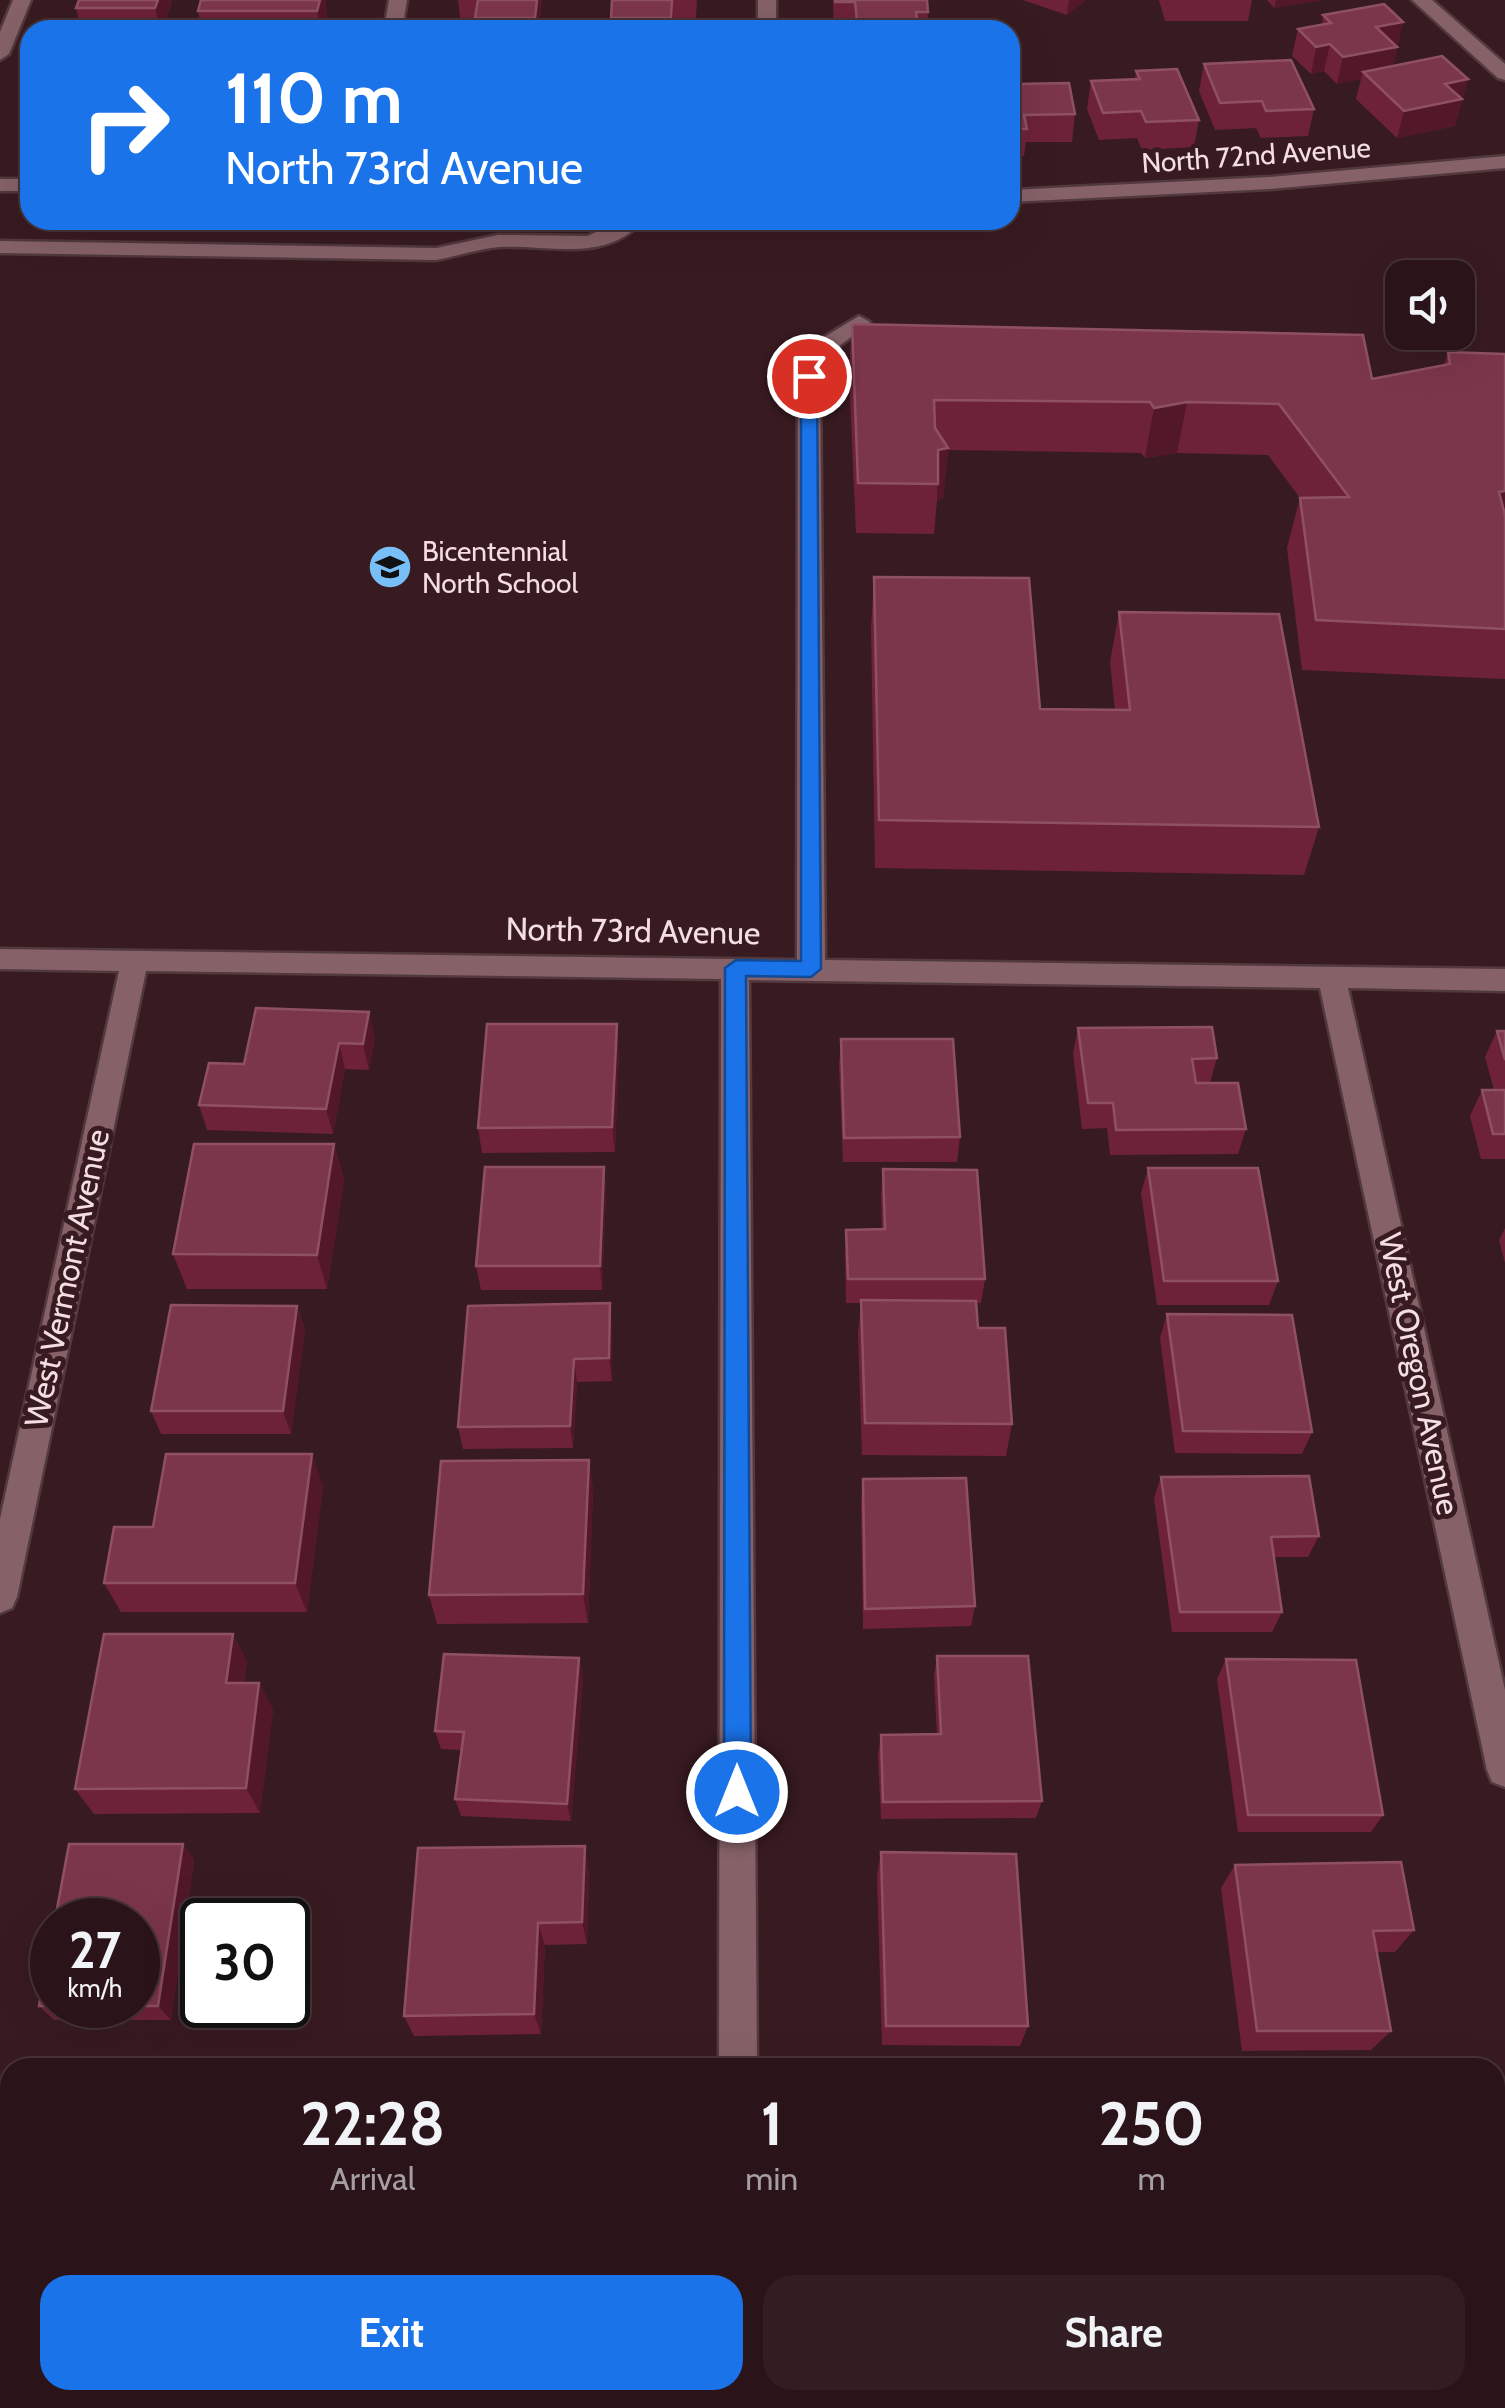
<!DOCTYPE html>
<html lang="en">
<head>
<meta charset="utf-8">
<style>
	:root { --surface:#2a1419; --page:#321d22; --text:#f1f3f6; --muted:#a59ea2; --line:#463338; --accent:#1a73e8 }
	body { margin:0; font-family:Cabin,sans-serif; background:var(--page); color:var(--text); height:100vh; display:flex; flex-direction:column; font-size:38px; white-space:nowrap }
	* { box-sizing:border-box; margin:0 }
	p { font-size:32px; color:var(--muted) }
	.icon { flex:none; width:55px; height:55px; fill:none; stroke:currentColor; stroke-width:2; stroke-linecap:round; stroke-linejoin:round }
	.map { position:relative; flex:1; overflow:hidden }
	.drawer { position:absolute; left:0px; top:2058px; width:1505px; height:352px; display:flex; flex-direction:column; background:var(--surface); border-radius:30px 30px 0 0; box-shadow:0 10px 40px #0002,0 0 0 2px var(--line) }
	.drawer>* { flex:none }
	.banner { position:absolute; left:20px; top:20px; width:1000px; height:210px; border-radius:30px; box-shadow:0 10px 40px #0002,0 0 0 2px var(--line); background:#1a73e8; color:#fff; overflow:hidden }
	.buttons { position:absolute; left:1385px; top:260px; display:grid; gap:20px }
	.buttons a { display:grid; place-items:center; width:90px; height:90px; border-radius:20px; background:var(--surface); box-shadow:0 10px 40px #0002,0 0 0 2px var(--line); font-size:50px }
	.speed { position:absolute; left:30px; top:1898px; display:flex; gap:20px; font-size:50px; font-weight:700; text-align:center }
	.speed>* { display:grid; place-content:center; width:130px; height:130px; border-radius:50%; background:var(--surface); box-shadow:0 10px 40px #0002,0 0 0 2px var(--line); line-height:1 }
	.speed small { font-size:25px; font-weight:400 }
	.speed .limit { border:5px solid #111; border-radius:15px; background:#fff; color:#111 }
	.pin { position:absolute; display:grid; place-items:center; width:85px; height:85px; color:#fff; margin:-42px; border:5px solid #fff; border-radius:50%; box-shadow:0 2px 10px #0007 }
	.me { position:absolute; width:110px; margin:-55px; rotate:0deg; stroke-linejoin:round; filter:drop-shadow(0 0 8px #0008) }
	.turn { display:flex; align-items:center; gap:35px; height:210px; padding:0 40px; font-size:45px }
	.turn .icon { width:130px; height:130px; stroke-width:2.5 }
	.turn b { display:block; font-size:70px; line-height:85px }
	.eta { display:flex; justify-content:space-evenly; align-items:center; height:170px; text-align:center }
	.eta b { font-size:60px; font-weight:700; line-height:70px }
	.cta { display:flex; gap:20px; margin-top:auto; padding:20px 40px }
	.cta a { flex:1; height:115px; border-radius:30px; background:var(--accent); color:#fff; font-size:40px; font-weight:700; line-height:115px; text-align:center }
	.cta a+a { background:var(--page); color:var(--text) }
	.map>svg:first-child { display:block }
</style>
</head>
<body>
<div class="map">
<svg width="1505" height="2408" viewBox="0 0 1505 2408">
	<rect width="100%" height="100%" fill="#381b21"/>
	<g fill="none" stroke-linecap="round" stroke-linejoin="round">
		<!-- minor casing -->
		<g stroke="#51393e" stroke-width="5">
			<g id="minor">
				<polygon points="13,0 31,0 9,54 0,60 0,32"/>
				<polygon points="389,0 407,0 402,30 384,30"/>
				<rect x="758" y="0" width="18" height="30"/>
				<polygon points="1412,0 1432,0 1505,64 1505,80 1498,78"/>
				<polygon points="1505,156 1505,168 1270,189 1010,202 1010,190 1270,177"/>
				<rect x="0" y="179" width="30" height="12"/>
				<path d="M621 220H643C607 264 548 244 499 247 478 249 457 256 436 260L0 253V241L436 248 498 235 588 236Z"/>
				<polygon points="859,316 870,322 833,351 820,376 825,960 1505,969 1505,991 1348,988 1505,1690 1505,1787 1492,1782 1487,1770 1320,988 749,980 757,2068 719,2068 721,979 146,971 17,1597 12,1608 0,1613 0,1519 119,971 0,969 0,949 797,960 798,376 816,342"/>
				<rect x="718" y="2400" width="42" height="8"/>
			</g>
		</g>
		<!-- minor -->
		<use href="#minor" fill="#866268" fill-rule="evenodd"/>
	</g>
	<!-- wall -->
	<g fill="#6e2239">
		<polygon points="201,0 325,0 327,14 324,30 202,30 198,11"/>
		<polygon points="458,0 542,0 539,26 461,26"/>
		<polygon points="612,0 697,0 696,19 673,19 672,30 611,30"/>
		<polygon points="833,0 927,0 928,12 927,30 834,29"/>
		<polygon points="1023,0 1086,0 1067,15"/>
		<polygon points="1159,0 1252,0 1248,21 1165,21"/>
		<polygon points="1267,0 1323,0 1274,8"/>
		<polygon points="172,1 163,30 80,25 76,8"/>
		<polygon points="1323,15 1403,22 1393,66 1468,79 1455,126 1397,138 1356,99 1361,79 1337,84 1324,71 1311,74 1292,56 1298,29 1322,24"/>
		<polygon points="1204,64 1314,109 1308,136 1261,138 1256,128 1215,130 1199,91"/>
		<polygon points="1136,71 1199,120 1194,147 1142,150 1137,138 1099,140 1087,109 1091,81 1135,79"/>
		<polygon points="1010,84 1075,114 1072,142 1026,142 1024,156 1010,156"/>
		<polygon points="852,324 1372,379 1444,365 1448,352 1505,354 1505,679 1302,670 1287,548 1300,498 1268,455 1177,453 1145,458 1141,453 948,450 943,498 937,500 934,534 856,533 849,374"/>
		<polygon points="874,577 1040,709 1115,710 1110,662 1119,612 1319,827 1304,875 875,868 871,627"/>
		<polygon points="256,1008 375,1037 369,1070 345,1069 333,1134 207,1130 199,1105 244,1064"/>
		<polygon points="1078,1028 1217,1058 1210,1083 1246,1129 1238,1154 1110,1155 1107,1128 1082,1129 1073,1053"/>
		<polygon points="1497,1031 1505,1031 1505,1159 1481,1159 1470,1116 1482,1090 1494,1090 1485,1057"/>
		<polygon points="841,1039 960,1137 957,1162 843,1162 839,1065"/>
		<polygon points="619,1049 615,1152 482,1153 478,1128"/>
		<polygon points="334,1144 344,1180 327,1289 187,1289 173,1254"/>
		<polygon points="604,1167 606,1191 602,1290 481,1290 476,1266"/>
		<polygon points="1148,1168 1278,1281 1269,1305 1157,1305 1141,1193"/>
		<polygon points="883,1169 985,1279 981,1303 976,1303 978,1328 1012,1424 1006,1456 862,1455 858,1334 861,1303 846,1303 845,1254 846,1230 882,1229 881,1194"/>
		<polygon points="1505,1228 1505,1263 1499,1240"/>
		<polygon points="297,1306 305,1329 291,1434 161,1434 151,1411"/>
		<polygon points="1167,1314 1312,1432 1302,1454 1175,1453 1160,1338"/>
		<polygon points="612,1326 612,1381 577,1382 573,1448 463,1449 458,1427"/>
		<polygon points="589,1460 593,1491 588,1623 437,1624 429,1595"/>
		<polygon points="1161,1477 1319,1536 1308,1557 1274,1557 1282,1612 1272,1632 1172,1632 1154,1498"/>
		<polygon points="863,1479 975,1606 971,1626 863,1629 861,1501"/>
		<polygon points="323,1485 307,1612 121,1612 104,1583 153,1527"/>
		<polygon points="233,1634 247,1662 244,1683 259,1683 273,1710 260,1813 94,1814 75,1789"/>
		<polygon points="937,1656 1042,1801 1036,1818 881,1819 878,1754 881,1735 937,1735 934,1676"/>
		<polygon points="579,1658 583,1678 571,1821 461,1816 455,1799 462,1750 441,1749 435,1731"/>
		<polygon points="1226,1659 1383,1815 1371,1832 1238,1832 1217,1679"/>
		<polygon points="183,1844 194,1860 171,2020 54,2020 39,2006"/>
		<polygon points="881,1852 1028,2026 1020,2046 882,2045 877,1876"/>
		<polygon points="1235,1865 1414,1930 1395,1952 1377,1952 1391,2031 1371,2050 1242,2051 1221,1888"/>
		<polygon points="589,1870 587,1944 545,1945 541,2034 414,2036 404,2016"/>
		<polygon points="10,2162 10,2264 0,2259 0,2171"/>
		<polygon points="936,2400 1086,2400 1087,2408 937,2408"/>
		<polygon points="1292,2400 1495,2400 1499,2408 1293,2408"/>
	</g>
	<!-- shaded-wall -->
	<g fill="#521728">
		<polygon points="158,0 172,0 163,30 157,30 159,25 155,8"/>
		<polygon points="320,0 325,0 327,14 324,30 320,30 317,11"/>
		<polygon points="537,0 542,0 539,30 536,30 535,18"/>
		<polygon points="672,0 673,19 671,30 671,18"/>
		<polygon points="1069,0 1086,0 1067,15"/>
		<polygon points="1276,0 1323,0 1274,8"/>
		<polygon points="1403,22 1391,74 1363,72 1361,79 1337,84 1343,57 1376,27"/>
		<polygon points="1330,44 1324,71 1311,74 1316,47"/>
		<polygon points="1468,79 1455,126 1397,138 1404,111 1445,84"/>
		<polygon points="1187,402 1177,453 1145,458 1154,408"/>
		<polygon points="948,448 943,498 937,500 938,450"/>
		<polygon points="1505,491 1505,537 1499,492"/>
		<polygon points="369,1012 375,1037 369,1070 363,1044"/>
		<polygon points="617,1024 619,1049 615,1152 612,1127"/>
		<polygon points="339,1043 345,1069 333,1134 326,1109"/>
		<polygon points="334,1144 344,1180 327,1289 317,1255"/>
		<polygon points="604,1167 606,1191 602,1290 600,1266"/>
		<polygon points="610,1303 612,1326 612,1381 609,1358"/>
		<polygon points="297,1306 305,1329 291,1434 283,1411"/>
		<polygon points="574,1359 577,1382 573,1448 570,1426"/>
		<polygon points="312,1454 323,1485 307,1612 295,1583"/>
		<polygon points="589,1460 593,1491 588,1623 583,1594"/>
		<polygon points="233,1634 247,1662 241,1711 226,1683"/>
		<polygon points="579,1658 583,1678 571,1821 567,1804"/>
		<polygon points="259,1683 273,1710 260,1813 246,1788"/>
		<polygon points="183,1844 194,1860 171,2020 158,2006"/>
		<polygon points="585,1846 589,1870 587,1944 582,1922"/>
		<polygon points="538,1923 545,1945 541,2034 534,2014"/>
		<polygon points="126,2400 148,2400 147,2408 125,2408"/>
		<rect x="551" y="2400" width="7" height="8"/>
	</g>
	<!-- building -->
	<g fill="#7c364b" stroke="#8f5162" stroke-width="2.5">
		<polygon points="79,0 158,0 155,8 76,8"/>
		<polygon points="201,0 320,0 317,11 198,11"/>
		<polygon points="478,0 537,0 535,18 475,18"/>
		<polygon points="612,0 672,0 671,18 611,18"/>
		<polygon points="835,0 927,0 928,12 916,12 917,21 857,22 855,2 835,2"/>
		<polygon points="1384,4 1403,22 1376,27 1397,47 1343,57 1330,44 1316,47 1298,29 1331,23 1323,15"/>
		<polygon points="72,25 159,25 157,30 71,30"/>
		<polygon points="454,26 543,26 542,30 453,30"/>
		<rect x="220" y="28" width="93" height="2"/>
		<polygon points="1442,56 1468,79 1445,84 1462,99 1404,111 1363,72"/>
		<polygon points="1291,60 1314,109 1266,111 1262,101 1220,103 1204,64"/>
		<polygon points="1177,69 1199,120 1146,122 1141,111 1103,113 1091,81 1140,79 1136,71"/>
		<polygon points="1069,83 1075,114 1024,115 1027,129 1010,129 1010,84"/>
		<polygon points="852,324 1363,335 1372,379 1450,364 1448,352 1505,354 1505,491 1499,492 1505,515 1505,629 1316,620 1300,498 1349,497 1279,404 1187,402 1154,408 1150,402 934,400 935,428 948,448 938,450 938,484 858,483"/>
		<polygon points="874,577 1029,578 1040,709 1130,710 1119,612 1279,614 1319,827 879,820"/>
		<polygon points="256,1008 369,1012 363,1044 339,1043 326,1109 199,1105 209,1063 244,1064"/>
		<polygon points="487,1024 617,1024 612,1127 478,1128"/>
		<polygon points="1212,1027 1217,1058 1192,1059 1196,1083 1238,1083 1246,1129 1116,1130 1113,1103 1088,1103 1078,1028"/>
		<polygon points="1497,1031 1505,1031 1505,1060"/>
		<polygon points="841,1039 953,1039 960,1137 844,1138"/>
		<polygon points="1482,1090 1505,1090 1505,1134 1493,1134"/>
		<polygon points="194,1144 334,1144 317,1255 173,1254"/>
		<polygon points="485,1167 604,1167 600,1266 476,1266"/>
		<polygon points="1148,1168 1258,1168 1278,1281 1164,1281"/>
		<polygon points="883,1169 977,1170 985,1279 848,1279 846,1230 885,1229"/>
		<polygon points="861,1300 976,1301 978,1328 1005,1328 1012,1424 865,1423"/>
		<polygon points="610,1303 609,1358 574,1359 570,1426 458,1427 468,1306"/>
		<polygon points="171,1305 297,1306 283,1411 151,1411"/>
		<polygon points="1167,1314 1292,1315 1312,1432 1183,1431"/>
		<polygon points="166,1454 312,1454 295,1583 104,1583 114,1527 153,1527"/>
		<polygon points="589,1460 583,1594 429,1595 441,1461"/>
		<polygon points="1309,1476 1319,1536 1271,1537 1282,1612 1180,1612 1161,1477"/>
		<polygon points="966,1478 975,1606 865,1609 863,1479"/>
		<polygon points="104,1634 233,1634 226,1683 259,1683 246,1788 75,1789"/>
		<polygon points="444,1654 579,1658 567,1804 455,1799 464,1732 435,1731"/>
		<polygon points="937,1656 1028,1656 1042,1801 883,1802 881,1735 941,1734"/>
		<polygon points="1226,1659 1356,1660 1383,1815 1248,1815"/>
		<polygon points="69,1844 183,1844 158,2006 39,2006 52,1934 52,2005 138,2005 138,1920 55,1920"/>
		<polygon points="585,1846 582,1922 538,1923 534,2014 404,2016 418,1848"/>
		<polygon points="881,1852 1016,1854 1028,2026 886,2026"/>
		<polygon points="1401,1862 1414,1930 1373,1931 1391,2031 1257,2031 1235,1865"/>
		<polygon points="61,2065 193,2065 192,2068 60,2068"/>
		<polygon points="2,2162 10,2162 10,2251 0,2251 0,2171"/>
		<polygon points="0,2326 10,2326 10,2400 126,2400 125,2408 0,2408"/>
		<polygon points="1495,2385 1499,2408 1313,2408 1312,2400 1495,2400"/>
		<rect x="393" y="2400" width="158" height="8"/>
		<polygon points="943,2400 1086,2400 1087,2408 943,2408"/>
	</g>
	<!-- route -->
	<polygon fill="#1a73e8" stroke="#114b97" stroke-width="2.5" points="809,371 817,376 821,969 811,977 746,976 751,1792 747,1802 737,1806 728,1802 724,1792 725,968 736,960 801,961 801,376"/>
	<!-- icons -->
	<defs>
		<g id="school-disc" transform="scale(2.25)"><circle r="9.5" fill="#78bff7" stroke="#381b21"/><path d="M0-5L7-2L0 1L-7-2ZM-4 1L0 2.5L4 1V4Q0 6-4 4Z" fill="#111"/></g>
	</defs>
	<g fill-rule="evenodd">
		<use href="#school-disc" x="390" y="567"/>
	</g>
	<g text-anchor="middle" stroke-width="10" stroke-linejoin="round" paint-order="stroke">
		<!-- far-street labels -->
		<g font-size="28" fill="#f3dee1" stroke="#381b21">
			<text transform="translate(1256 155) rotate(-4)" y="10">North 72nd Avenue</text>
		</g>
		<!-- far-poi labels -->
		<g font-size="28" fill="#f3dee1" stroke="#381b21" text-anchor="start">
			<text x="422" y="561">Bicentennial<tspan x="422" dy="32">North School</tspan></text>
		</g>
		<!-- street labels -->
		<g font-size="32" fill="#f3dee1" stroke="#381b21">
			<text transform="translate(633 931) rotate(1)" y="11">North 73rd Avenue</text>
			<text transform="translate(67 1278) rotate(-78)" y="11">West Vermont Avenue</text>
			<text transform="translate(1419 1374) rotate(78)" y="11">West Oregon Avenue</text>
		</g>
	</g>
</svg>
<div class="buttons">
<a><svg class="icon" aria-label="sound" viewBox="0 0 24 24"><path d="M4 9h4l5-4v14l-5-4H4zM17 9q2 3 0 6"/></svg></a>
</div>
<div class="speed"><div>27<small>km/h</small></div><div class="limit">30</div></div>
<div class="pin" style="left:809px;top:376px;background:#d93025"><svg class="icon" aria-label="arrive" viewBox="0 0 24 24"><path d="M6 21V4h12l-3 4 3 4H6"/></svg></div>
<svg class="me" style="left:737px;top:1792px" viewBox="-20 -20 40 40"><circle r="17" fill="#1a73e8" stroke="#fff" stroke-width="3"/><path d="M0-11L8 9 0 5-8 9z" fill="#fff"/></svg>
<div class="banner">
<div class="turn"><svg class="icon" aria-label="right" viewBox="0 0 24 24"><path d="M7 20v-9h11M14 6l5 5-5 5"/></svg><div><b>110 m</b>North 73rd Avenue</div></div>
</div>
<section class="drawer">
<div class="eta">
<div><b>22:28</b><p>Arrival</p></div>
<div><b>1</b><p>min</p></div>
<div><b>250</b><p>m</p></div>
</div>
<div class="cta"><a>Exit</a><a>Share</a></div>
</section>
</div>
</body>
</html>
